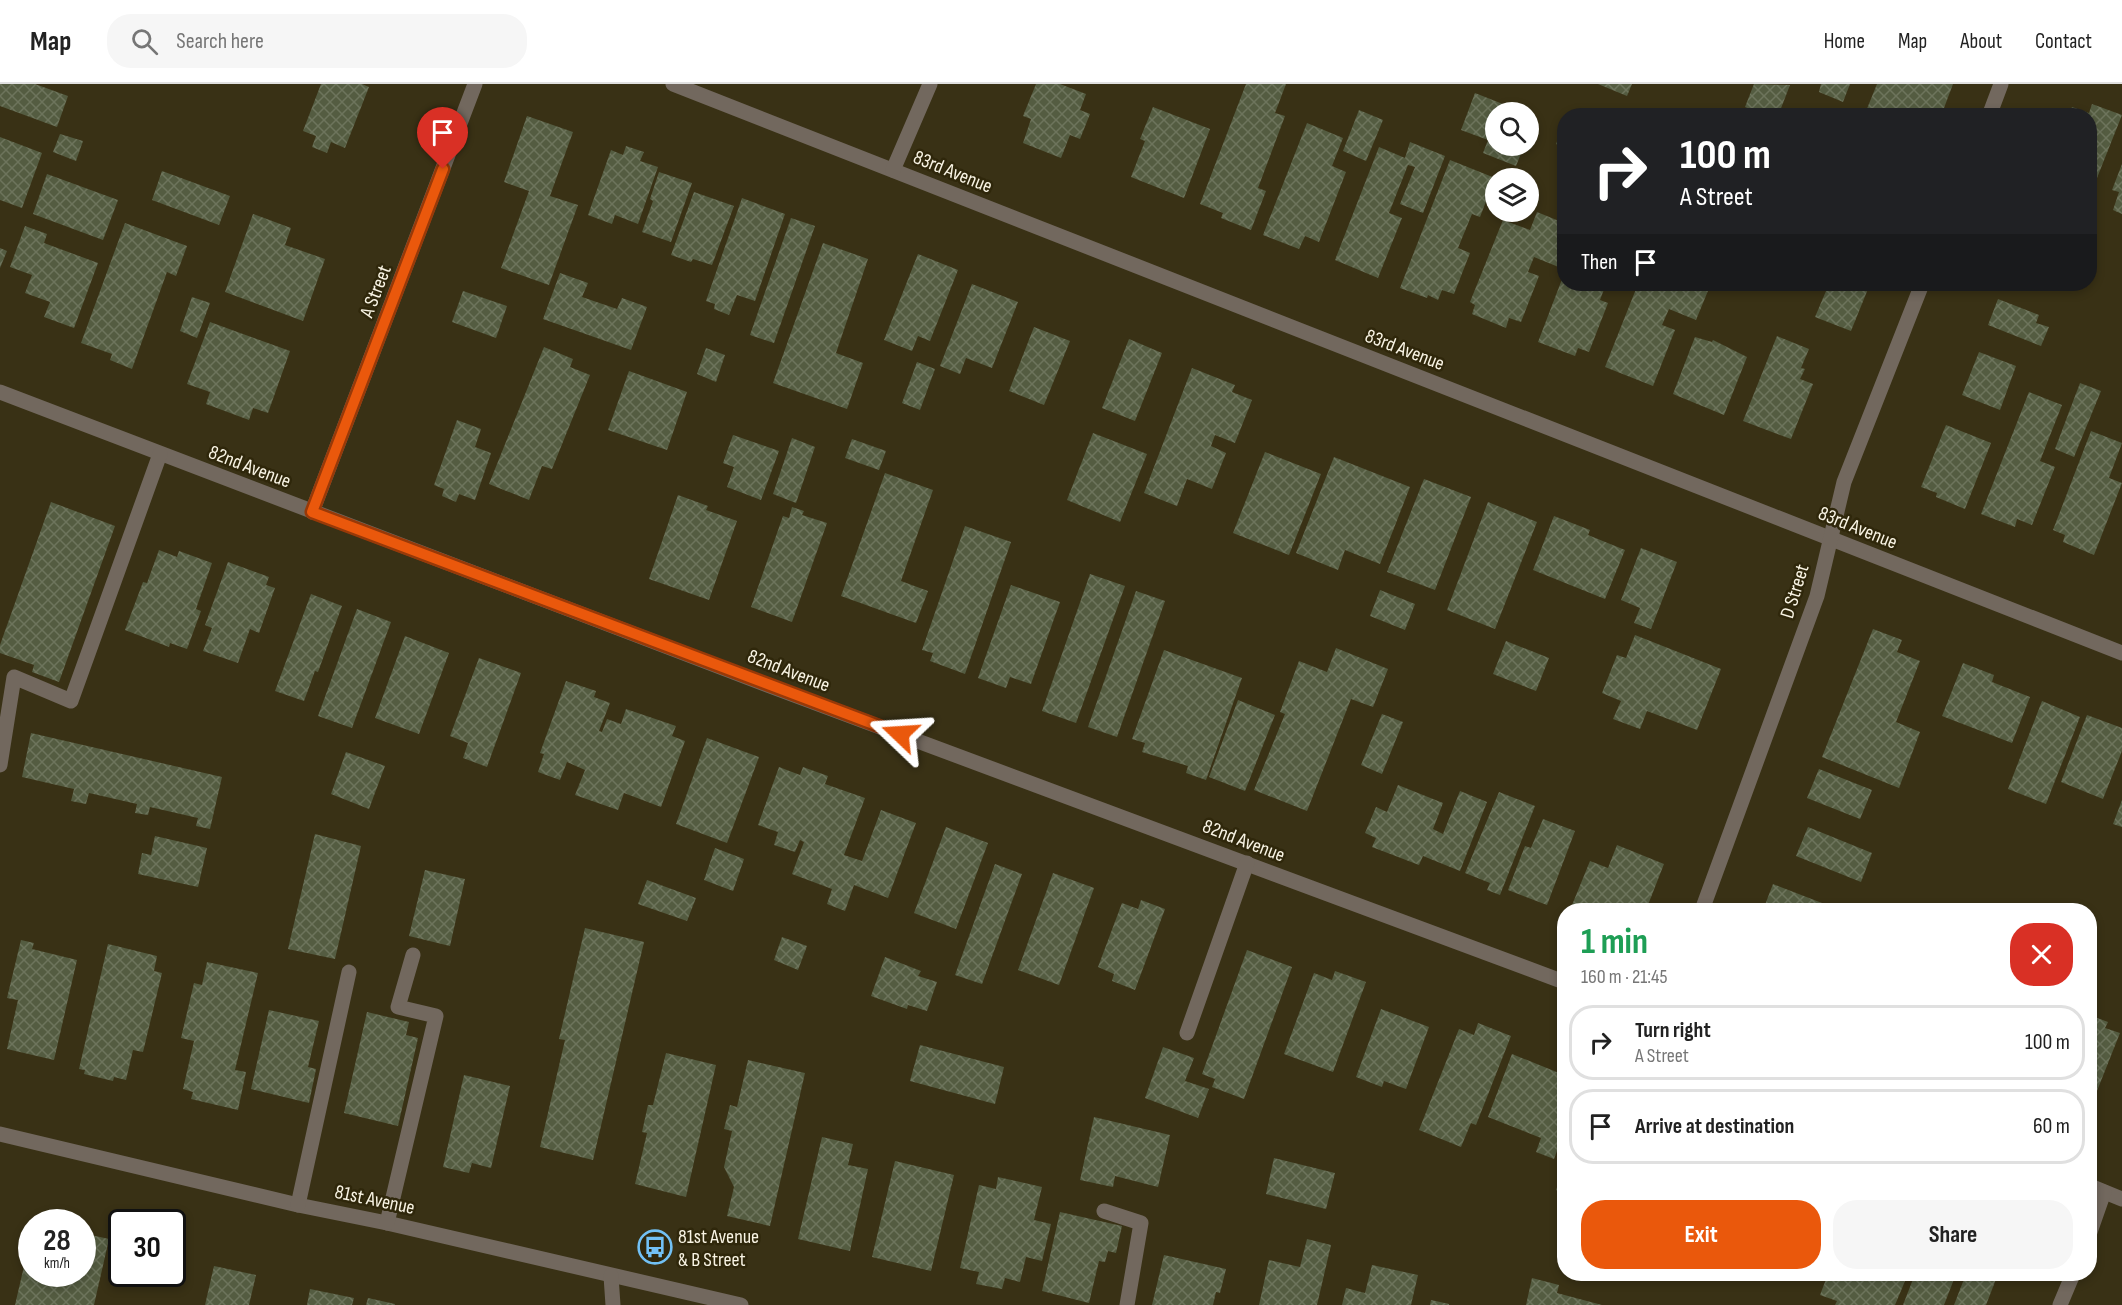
<!DOCTYPE html>
<html lang="en">
<head>
<meta charset="utf-8">
<style>
	:root { --surface:#fff; --page:#f6f6f6; --text:#222; --muted:#767676; --line:#e0e0e0; --accent:#ea580c }
	body { margin:0; font-family:"Sofia Sans Condensed",sans-serif; background:var(--page); color:var(--text); height:100vh; display:flex; flex-direction:column; font-size:22px; white-space:nowrap }
	* { box-sizing:border-box; margin:0 }
	p { font-size:20px; color:var(--muted) }
	.icon { flex:none; width:33px; height:33px; fill:none; stroke:currentColor; stroke-width:2; stroke-linecap:round; stroke-linejoin:round }
	.map { position:relative; flex:1; overflow:hidden }
	.side { position:absolute; left:1557px; top:819px; width:540px; height:378px; display:flex; flex-direction:column; background:var(--surface); border-radius:24px; box-shadow:0 3px 9px #0003 }
	.side>* { flex:none }
	.banner { position:absolute; left:1557px; top:24px; width:540px; height:183px; border-radius:24px; box-shadow:0 3px 9px #0003; background:#202124; color:#fff; overflow:hidden }
	.buttons { position:absolute; left:1485px; top:18px; display:grid; gap:12px }
	.buttons a { display:grid; place-items:center; width:54px; height:54px; border-radius:50%; background:var(--surface); box-shadow:0 3px 9px #0003; font-size:30px }
	.speed { position:absolute; left:18px; top:1125px; display:flex; gap:12px; font-size:30px; font-weight:700; text-align:center }
	.speed>* { display:grid; place-content:center; width:78px; height:78px; border-radius:50%; background:var(--surface); box-shadow:0 3px 9px #0003; line-height:1 }
	.speed small { font-size:15px; font-weight:400 }
	.speed .limit { border:3px solid #111; border-radius:9px; background:#fff; color:#111 }
	.pin { position:absolute; display:grid; place-items:center; width:51px; height:51px; color:#fff; margin:-62px -26px; border-radius:50% 50% 50% 0; rotate:-45deg; box-shadow:0 0 6px #0007 }
	.pin .icon { rotate:45deg }
	.me { position:absolute; width:66px; margin:-33px; rotate:290deg; stroke-linejoin:round; filter:drop-shadow(0 0 4px #0008) }
	.turn { display:flex; align-items:center; gap:21px; height:126px; padding:0 24px; font-size:27px }
	.turn .icon { width:78px; height:78px; stroke-width:2.5 }
	.turn b { display:block; font-size:42px; line-height:51px }
	.then { display:flex; align-items:center; height:57px; padding:0 24px; background:#0003; gap:12px; font-size:22px }
	.round { display:grid; place-items:center; flex:none; width:63px; height:63px; border-radius:24px; background:var(--page) }
	.headline { display:flex; align-items:center; justify-content:space-between; height:102px; padding:0 24px }
	h1 { font-size:36px; font-weight:700; line-height:45px; color:#1e9e55 }
	.cta { display:flex; gap:12px; margin-top:auto; padding:12px 24px }
	.cta a { flex:1; height:69px; border-radius:24px; background:var(--accent); color:#fff; font-size:24px; font-weight:700; line-height:69px; text-align:center }
	.cta a+a { background:var(--page); color:var(--text) }
	ul { padding:0; list-style:none }
	li { display:flex; align-items:center; gap:18px; height:75px; margin:0 12px 9px; padding:0 12px; border:3px solid var(--line); border-radius:24px }
	li div { flex:1 }
	li b { display:block; font-size:22px }
	li em { font-style:normal }
	header { display:flex; align-items:center; gap:36px; box-sizing:border-box; height:84px; padding:0 30px; background:var(--surface); border-bottom:2px solid var(--line) }
	header strong { font-size:28px }
	nav { display:flex; gap:33px; margin-inline-start:auto; font-size:21px }
	.search { width:420px; height:54px; background:var(--page); display:flex; align-items:center; gap:15px; box-sizing:border-box; padding:0 21px; border-radius:24px; color:var(--muted); font-size:22px }
	.map>svg:first-child { display:block }
</style>
</head>
<body>
<header>
<strong>Map</strong>
<div class="search"><svg class="icon" aria-label="search" viewBox="0 0 24 24"><circle cx="10" cy="10" r="6"/><path d="M15 15l6 6"/></svg>Search here</div>
<nav><a>Home</a><a>Map</a><a>About</a><a>Contact</a></nav>
</header>
<div class="map">
<svg width="2122" height="1221" viewBox="0 0 2122 1221">
	<defs>
		<pattern id="building-cross-hatch" width="8" height="8" patternUnits="userSpaceOnUse" patternTransform="scale(1.5)"><rect width="8" height="8" fill="#545c41"/><path d="M0 0l8 8M0 8l8-8" fill="none" stroke="#6d745c"/></pattern>
	</defs>
	<rect width="100%" height="100%" fill="#393115"/>
	<!-- building -->
	<g fill="url(#building-cross-hatch)">
		<polygon points="0,0 35,0 68,12 57,43 0,22"/>
		<polygon points="321,0 362,0 369,3 345,64 331,58 327,69 312,63 316,52 303,47"/>
		<polygon points="1036,0 1060,0 1086,10 1080,26 1090,30 1080,55 1070,51 1061,74 1023,59 1031,35 1023,32"/>
		<polygon points="1246,0 1286,0 1275,29 1285,32 1258,104 1266,107 1251,146 1221,134 1223,129 1200,120"/>
		<polygon points="1598,0 1632,0 1627,12"/>
		<polygon points="1754,0 1790,1 1778,32 1766,32 1745,23"/>
		<polygon points="1821,0 1850,0 1843,18 1819,8"/>
		<polygon points="1877,0 1953,0 1941,32 1864,32"/>
		<polygon points="1475,9 1523,28 1496,28 1496,62 1524,62 1516,82 1483,69 1488,56 1461,46"/>
		<polygon points="2092,20 2122,31 2095,99 2090,97 2090,32 2068,32 2072,23 2089,29"/>
		<polygon points="1153,23 1210,45 1184,114 1131,93 1145,57 1140,55"/>
		<polygon points="1359,26 1383,36 1366,77 1343,67"/>
		<polygon points="1528,30 1535,33 1529,51 1528,51"/>
		<polygon points="527,32 573,48 550,112 578,121 549,201 501,184 529,107 504,98"/>
		<polygon points="1307,39 1343,54 1332,82 1346,88 1319,158 1305,152 1299,165 1263,151"/>
		<polygon points="1563,43 1564,44 1564,64 1556,60"/>
		<polygon points="60,50 83,57 76,77 53,68"/>
		<polygon points="0,53 42,69 22,124 0,116"/>
		<polygon points="1410,58 1445,72 1423,129 1400,120 1415,83 1408,81 1389,129 1402,134 1378,194 1335,176 1379,63 1405,74"/>
		<polygon points="626,62 644,68 640,77 658,83 638,140 615,131 612,140 588,131 611,66 623,71"/>
		<polygon points="1450,76 1495,94 1480,133 1472,130 1458,164 1470,169 1454,210 1442,206 1438,216 1428,211 1427,214 1400,204"/>
		<polygon points="2122,80 2122,130 2113,126 2119,108 2112,106"/>
		<polygon points="162,87 230,112 219,141 152,116"/>
		<polygon points="659,88 692,99 671,158 642,148 653,117 650,115"/>
		<polygon points="47,90 118,116 103,156 33,130"/>
		<polygon points="694,108 734,122 712,181 693,175 691,178 671,171"/>
		<polygon points="742,114 785,130 755,217 737,211 729,231 714,225 715,220 706,217"/>
		<polygon points="1537,128 1564,139 1564,175 1561,184 1534,173 1528,188 1539,192 1521,238 1509,234 1506,244 1472,230 1475,221 1470,218 1503,136 1530,146"/>
		<polygon points="253,130 291,144 285,161 325,175 303,237 225,208"/>
		<polygon points="791,134 815,142 774,259 750,251"/>
		<polygon points="125,139 187,162 176,192 167,188 132,285 110,276 112,270 81,259"/>
		<polygon points="25,142 47,150 44,159 98,179 74,244 44,233 50,218 25,209 32,191 10,183"/>
		<polygon points="823,159 868,175 836,269 863,279 847,325 773,299"/>
		<polygon points="0,164 7,167 0,184"/>
		<polygon points="918,170 958,186 930,257 918,252 912,267 884,256"/>
		<polygon points="560,189 588,199 582,213 617,225 622,214 647,223 631,266 543,235"/>
		<polygon points="1564,190 1564,200 1606,200 1600,216 1608,219 1589,268 1578,264 1575,272 1538,258"/>
		<polygon points="972,200 1018,218 992,284 966,274 960,290 940,282"/>
		<polygon points="1638,200 1656,200 1676,207 1679,200 1703,200 1710,202 1696,236 1669,225 1662,241 1675,246 1653,302 1605,283"/>
		<polygon points="1829,200 1870,200 1851,247 1815,233"/>
		<polygon points="463,207 507,222 496,254 452,238"/>
		<polygon points="192,213 210,219 197,254 180,247"/>
		<polygon points="1998,215 2039,231 2036,239 2049,243 2041,262 1988,241"/>
		<polygon points="210,238 290,267 268,329 253,324 249,336 206,320 210,308 187,300"/>
		<polygon points="1034,243 1070,257 1044,321 1009,307"/>
		<polygon points="1777,252 1809,265 1801,284 1805,285 1800,295 1813,300 1791,355 1743,337"/>
		<polygon points="1695,253 1712,258 1713,256 1747,273 1724,331 1673,310"/>
		<polygon points="1129,255 1162,269 1135,337 1102,324"/>
		<polygon points="544,263 573,275 570,283 590,291 552,385 542,382 529,416 489,400"/>
		<polygon points="706,264 725,271 716,298 697,290"/>
		<polygon points="1979,268 2016,282 2000,326 1962,311"/>
		<polygon points="917,278 935,285 920,326 902,319"/>
		<polygon points="1192,284 1235,301 1232,308 1252,316 1235,359 1215,351 1211,362 1226,369 1212,405 1187,395 1177,422 1144,409"/>
		<polygon points="629,287 687,308 667,366 608,346"/>
		<polygon points="2080,299 2101,307 2074,373 2055,365"/>
		<polygon points="2029,308 2062,321 2040,377 2055,383 2032,441 2017,435 2015,443 1981,430"/>
		<polygon points="457,336 481,345 475,363 491,369 475,416 459,410 456,418 442,412 444,405 434,401"/>
		<polygon points="1946,341 1991,359 1965,425 1936,413 1937,409 1921,403"/>
		<polygon points="2091,347 2122,359 2109,394 2122,399 2094,471 2063,458 2065,451 2053,446"/>
		<polygon points="1093,349 1147,370 1120,438 1067,416"/>
		<polygon points="733,351 779,367 761,416 727,403 734,383 723,379"/>
		<polygon points="792,354 815,363 796,419 773,410"/>
		<polygon points="852,355 886,367 879,386 845,374"/>
		<polygon points="1265,368 1321,390 1289,471 1233,449"/>
		<polygon points="1334,373 1410,403 1380,480 1345,466 1338,486 1296,469"/>
		<polygon points="885,389 933,406 901,497 928,507 916,539 841,512"/>
		<polygon points="1424,395 1471,413 1435,506 1387,488"/>
		<polygon points="678,411 708,422 706,426 737,437 709,516 649,495"/>
		<polygon points="51,418 115,442 59,598 32,588 34,581 0,569 0,561"/>
		<polygon points="1488,418 1537,438 1495,545 1447,526"/>
		<polygon points="792,423 804,427 802,431 827,439 792,538 751,523 783,432 789,434"/>
		<polygon points="1554,432 1590,446 1588,451 1625,466 1605,515 1533,486"/>
		<polygon points="965,442 1011,458 965,590 930,577 933,569 922,566"/>
		<polygon points="1641,464 1677,478 1651,545 1634,539 1640,524 1621,516"/>
		<polygon points="159,466 177,473 179,467 212,479 196,525 201,527 187,565 170,559 169,563 125,546 143,498 147,499"/>
		<polygon points="228,478 269,493 266,501 275,504 259,549 250,545 238,579 203,567 212,544 205,541"/>
		<polygon points="1090,490 1125,502 1076,639 1042,627"/>
		<polygon points="1011,501 1060,518 1031,600 1010,593 1006,604 978,594"/>
		<polygon points="1380,506 1415,520 1405,546 1370,532"/>
		<polygon points="1136,507 1165,517 1117,653 1088,643"/>
		<polygon points="311,510 342,522 318,588 315,587 304,617 275,607"/>
		<polygon points="357,525 391,538 352,644 318,632"/>
		<polygon points="1873,545 1902,556 1897,568 1920,577 1896,638 1920,648 1899,704 1822,673"/>
		<polygon points="1635,551 1721,585 1697,646 1647,627 1640,645 1613,635 1621,617 1602,609 1617,571 1626,574"/>
		<polygon points="405,552 449,569 419,650 375,634"/>
		<polygon points="1506,557 1549,574 1536,607 1493,590"/>
		<polygon points="1336,564 1388,585 1373,623 1351,615 1307,727 1254,706 1285,630 1280,628 1299,577 1327,588"/>
		<polygon points="1164,566 1242,594 1206,696 1186,689 1188,682 1142,668 1145,659 1132,655"/>
		<polygon points="479,574 521,589 487,683 463,674 468,659 450,652"/>
		<polygon points="1963,579 1994,591 1992,598 2030,613 2012,659 1942,632"/>
		<polygon points="566,597 596,607 594,613 610,619 599,647 602,648 607,635 621,640 626,625 676,642 672,652 685,657 661,723 624,709 618,726 575,711 585,686 567,678 560,696 538,688 544,670 540,669"/>
		<polygon points="1238,616 1275,631 1245,707 1209,693"/>
		<polygon points="2042,617 2080,633 2046,720 2008,705"/>
		<polygon points="1382,630 1403,638 1382,690 1361,681"/>
		<polygon points="2087,631 2122,644 2122,667 2103,715 2061,698"/>
		<polygon points="31,649 222,693 210,745 196,742 198,734 150,723 148,731 135,729 137,720 89,709 86,720 71,717 74,705 22,693"/>
		<polygon points="707,654 759,673 727,759 676,740"/>
		<polygon points="346,668 385,682 369,725 331,710"/>
		<polygon points="779,683 800,691 803,683 828,692 825,700 865,714 844,771 862,777 881,726 916,739 888,814 854,801 845,827 827,820 832,805 792,790 804,758 800,756 795,768 774,761 778,748 758,741"/>
		<polygon points="1819,685 1872,706 1860,735 1807,714"/>
		<polygon points="1398,701 1443,719 1433,745 1443,750 1460,707 1487,718 1460,787 1423,772 1419,781 1372,763 1376,754 1365,749 1376,723 1387,728"/>
		<polygon points="1499,708 1535,722 1500,811 1487,806 1490,799 1465,789"/>
		<polygon points="2122,716 2122,743 2113,740"/>
		<polygon points="1543,735 1575,747 1547,821 1508,806 1525,762 1531,764"/>
		<polygon points="946,743 988,759 956,845 914,829"/>
		<polygon points="1808,743 1872,769 1861,798 1796,772"/>
		<polygon points="315,750 361,762 335,875 288,865"/>
		<polygon points="155,752 207,764 198,803 138,790 142,769 151,771"/>
		<polygon points="1617,761 1664,780 1646,826 1570,826 1590,777 1608,784"/>
		<polygon points="715,764 744,775 733,807 704,796"/>
		<polygon points="995,780 1022,790 982,900 955,891"/>
		<polygon points="425,786 465,795 450,862 409,852"/>
		<polygon points="1053,789 1094,804 1059,901 1018,886"/>
		<polygon points="647,796 696,814 687,837 638,820"/>
		<polygon points="1773,800 1840,826 1763,826"/>
		<polygon points="1141,816 1165,825 1135,906 1112,897 1114,890 1098,883 1122,819 1138,825"/>
		<polygon points="585,844 644,858 593,1076 540,1063 565,956 559,955"/>
		<polygon points="782,853 807,862 798,886 774,876"/>
		<polygon points="21,856 34,859 32,865 77,876 54,976 7,965 18,916 7,914"/>
		<polygon points="108,860 157,872 154,887 162,889 143,968 133,966 126,996 114,993 113,997 84,990 85,986 79,985"/>
		<polygon points="1247,866 1292,883 1244,1015 1212,1003 1215,995 1202,990"/>
		<polygon points="885,873 921,887 918,892 937,898 927,927 908,921 907,925 871,912"/>
		<polygon points="207,878 258,889 235,986 246,988 238,1026 191,1015 193,1008 183,1005 194,957 181,954 194,899 202,901"/>
		<polygon points="1335,887 1366,898 1333,988 1284,970 1314,889 1332,896"/>
		<polygon points="1381,925 1429,943 1406,1005 1384,997 1382,1003 1356,993"/>
		<polygon points="269,926 319,937 308,983 316,985 309,1019 251,1005"/>
		<polygon points="367,928 409,938 406,951 418,954 398,1042 344,1029"/>
		<polygon points="2092,932 2108,938 2105,944 2120,949 2093,1017 2090,1016 2090,937"/>
		<polygon points="1478,939 1511,952 1476,1041 1471,1039 1461,1063 1419,1046 1459,945 1474,951"/>
		<polygon points="920,961 1004,983 995,1020 910,997"/>
		<polygon points="1163,963 1194,974 1185,997 1209,1005 1198,1034 1145,1014"/>
		<polygon points="666,969 716,981 686,1113 635,1100 647,1049 642,1048 648,1021 653,1021"/>
		<polygon points="1512,970 1564,991 1564,1048 1554,1075 1536,1068 1541,1054 1488,1033"/>
		<polygon points="748,976 805,989 770,1142 727,1132 734,1103 724,1083 732,1047 724,1045 730,1021 737,1023"/>
		<polygon points="464,991 510,1002 491,1084 472,1079 469,1089 443,1083"/>
		<polygon points="1094,1033 1170,1051 1158,1103 1115,1092 1113,1103 1080,1096"/>
		<polygon points="822,1053 853,1060 848,1081 868,1085 850,1167 798,1155"/>
		<polygon points="1274,1074 1335,1089 1326,1125 1266,1110"/>
		<polygon points="895,1077 954,1091 931,1187 872,1173"/>
		<polygon points="1564,1084 1564,1109 1556,1106"/>
		<polygon points="998,1093 1042,1103 1034,1136 1051,1140 1042,1177 1026,1173 1020,1198 1005,1194 1002,1205 976,1200 979,1188 960,1184 979,1101 996,1105"/>
		<polygon points="1060,1128 1122,1142 1116,1169 1108,1167 1105,1178 1099,1177 1089,1219 1042,1207"/>
		<polygon points="82,1149 109,1155 94,1221 15,1221 31,1152 32,1190 82,1190"/>
		<polygon points="1307,1155 1331,1161 1317,1221 1259,1221 1269,1176 1300,1183"/>
		<polygon points="1164,1171 1226,1185 1220,1209 1216,1208 1213,1221 1152,1221"/>
		<polygon points="1372,1181 1418,1191 1411,1221 1342,1221 1346,1204 1365,1209"/>
		<polygon points="214,1182 256,1191 249,1221 205,1221"/>
		<polygon points="1828,1190 1908,1190 1895,1221 1835,1221 1837,1217 1820,1211"/>
		<polygon points="1915,1190 1956,1190 1944,1221 1903,1221"/>
		<polygon points="1966,1190 1998,1190 1986,1221 1954,1221"/>
		<polygon points="1532,1194 1559,1201 1557,1209 1602,1221 1526,1221"/>
		<polygon points="310,1205 354,1214 352,1221 307,1221"/>
		<polygon points="368,1214 395,1220 395,1221 366,1221"/>
		<polygon points="1431,1216 1449,1220 1449,1221 1430,1221"/>
	</g>
	<g fill="none" stroke-linecap="round" stroke-linejoin="round">
		<!-- minor -->
		<g stroke="#72685e" stroke-width="15">
			<polyline points="673,0 2122,569"/>
			<polyline points="1989,32 2001,0"/>
			<polyline points="893,86 930,0"/>
			<polyline points="0,308 770,602 1564,898"/>
			<polyline points="312,428 475,0"/>
			<polyline points="0,681 14,593 71,617 160,370"/>
			<polyline points="1702,826 1817,512 1844,398 1922,200"/>
			<polyline points="1187,949 1247,779"/>
			<polyline points="0,1050 298,1121 387,1139 741,1221"/>
			<polyline points="2090,1102 2122,1115"/>
			<polyline points="298,1121 349,888"/>
			<polyline points="1104,1127 1141,1139 1127,1221"/>
			<polyline points="387,1139 436,932 398,923 413,871"/>
			<polyline points="2090,1148 2104,1108"/>
			<polyline points="611,1192 613,1221"/>
			<polyline points="2060,1221 2073,1190"/>
		</g>
	</g>
	<g fill="none" stroke-linecap="round" stroke-linejoin="round">
		<!-- route casing -->
		<g stroke="#983908" stroke-width="15">
			<polyline id="route" points="443,85 312,428 900,650"/>
		</g>
		<!-- route -->
		<use href="#route" stroke="#ea580c" stroke-width="10"/>
	</g>
	<!-- icons -->
	<defs>
		<g id="bus-ring" transform="scale(1.725)"><circle r="9.5" fill="#2f270b" stroke="#72c1f5" stroke-width="1.5"/><path d="M-5-6H5V4H4V6H2V4H-2V6H-4V4H-5ZM-3.5-4V0h7V-4ZM-3.5 1.2v1.5H-2V1.2ZM2 1.2v1.5H3.5V1.2Z" fill="#72c1f5"/></g>
	</defs>
	<g fill-rule="evenodd">
		<use href="#bus-ring" x="655" y="1163"/>
	</g>
	<g text-anchor="middle" stroke-width="5" stroke-linejoin="round" paint-order="stroke">
		<!-- street labels -->
		<g font-size="20" fill="#f9f4e4" stroke="#2f270b">
			<text transform="translate(953 87) rotate(22)" y="7">83rd Avenue</text>
			<text transform="translate(375 207) rotate(-69)" y="7">A Street</text>
			<text transform="translate(1405 265) rotate(21)" y="7">83rd Avenue</text>
			<text transform="translate(250 382) rotate(21)" y="7">82nd Avenue</text>
			<text transform="translate(1858 443) rotate(22)" y="7">83rd Avenue</text>
			<text transform="translate(1794 507) rotate(-73)" y="7">D Street</text>
			<text transform="translate(789 586) rotate(21)" y="7">82nd Avenue</text>
			<text transform="translate(1244 756) rotate(21)" y="7">82nd Avenue</text>
			<text transform="translate(375 1115) rotate(12)" y="7">81st Avenue</text>
		</g>
		<!-- poi labels -->
		<g font-size="20" fill="#f9f4e4" stroke="#2f270b" text-anchor="start">
			<text x="678" y="1159">81st Avenue<tspan x="678" dy="23">&amp; B Street</tspan></text>
		</g>
	</g>
</svg>
<div class="buttons">
<a><svg class="icon" aria-label="search" viewBox="0 0 24 24"><circle cx="10" cy="10" r="6"/><path d="M15 15l6 6"/></svg></a>
<a><svg class="icon" aria-label="layers" viewBox="0 0 24 24"><path d="M12 4l9 5-9 5-9-5zM3 14l9 5 9-5"/></svg></a>
</div>
<div class="speed"><div>28<small>km/h</small></div><div class="limit">30</div></div>
<div class="pin" style="left:443px;top:85px;background:#d93025"><svg class="icon" aria-label="arrive" viewBox="0 0 24 24"><path d="M6 21V4h12l-3 4 3 4H6"/></svg></div>
<svg class="me" style="left:900px;top:650px" viewBox="-20 -20 40 40"><path d="M0-17L14 15 0 8-14 15z" fill="#ea580c" stroke="#fff" stroke-width="4"/></svg>
<div class="banner">
<div class="turn"><svg class="icon" aria-label="right" viewBox="0 0 24 24"><path d="M7 20v-9h11M14 6l5 5-5 5"/></svg><div><b>100 m</b>A Street</div></div>
<div class="then">Then<svg class="icon" aria-label="arrive" viewBox="0 0 24 24"><path d="M6 21V4h12l-3 4 3 4H6"/></svg></div>
</div>
<section class="side">
<div class="headline"><div><h1>1 min</h1><p>160 m · 21:45</p></div><a class="round" style="background:#d93025;color:#fff"><svg class="icon" aria-label="close" viewBox="0 0 24 24"><path d="M6 6l12 12M18 6L6 18"/></svg></a></div>
<ul>
<li><svg class="icon" aria-label="right" viewBox="0 0 24 24"><path d="M7 20v-9h11M14 6l5 5-5 5"/></svg><div><b>Turn right</b><p>A Street</p></div><em>100 m</em></li>
<li><svg class="icon" aria-label="arrive" viewBox="0 0 24 24"><path d="M6 21V4h12l-3 4 3 4H6"/></svg><div><b>Arrive at destination</b></div><em>60 m</em></li>
</ul>
<div class="cta"><a>Exit</a><a>Share</a></div>
</section>
</div>
</body>
</html>
